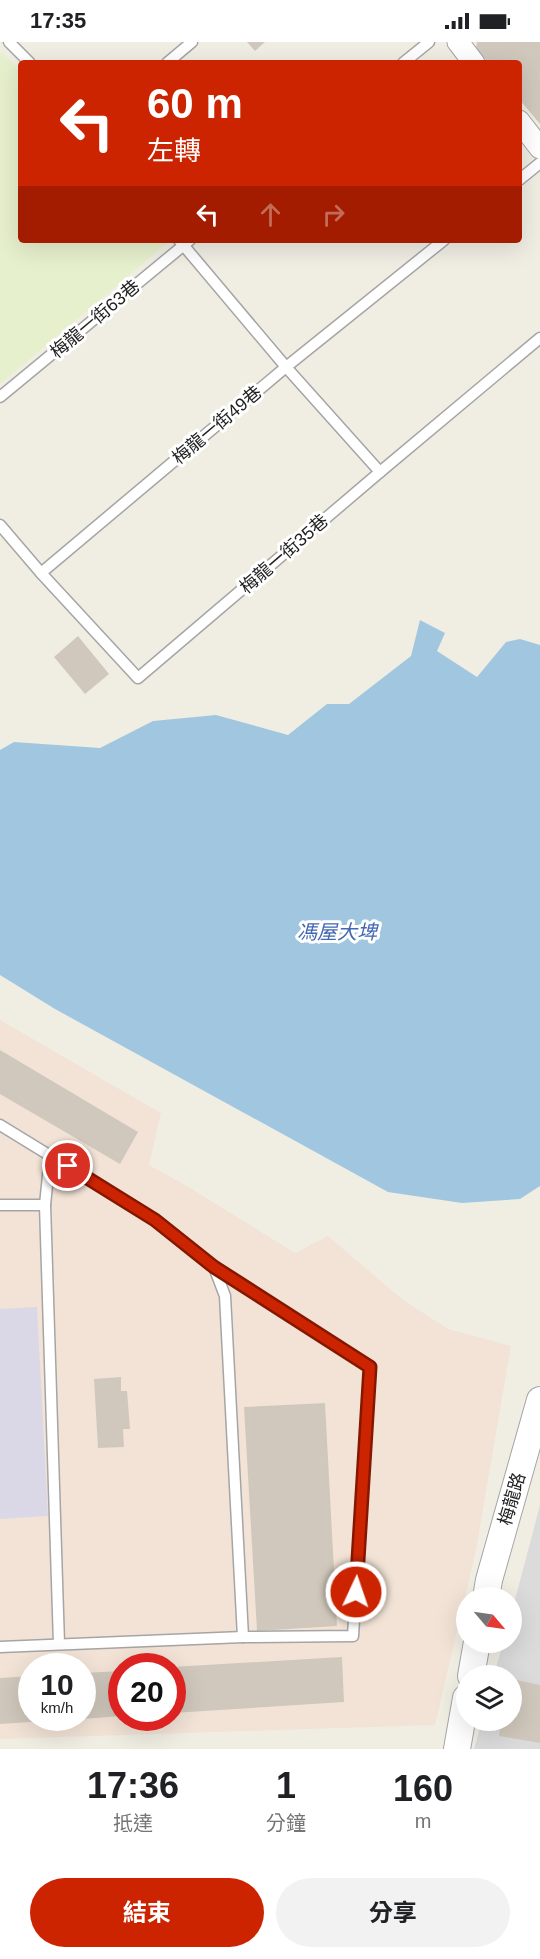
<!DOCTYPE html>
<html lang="zh-TW">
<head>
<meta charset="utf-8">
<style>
	:root { --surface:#fff; --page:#f2f2f2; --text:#202124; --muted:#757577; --accent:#cc2400 }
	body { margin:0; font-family:Arial,"Noto Sans TC",sans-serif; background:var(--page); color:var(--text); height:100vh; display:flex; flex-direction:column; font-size:22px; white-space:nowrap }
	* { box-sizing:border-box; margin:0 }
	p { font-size:20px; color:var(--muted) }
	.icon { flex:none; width:33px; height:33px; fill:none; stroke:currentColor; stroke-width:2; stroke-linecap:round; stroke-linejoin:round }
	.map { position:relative; height:1707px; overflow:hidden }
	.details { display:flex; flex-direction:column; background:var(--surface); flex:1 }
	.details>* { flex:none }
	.hud { position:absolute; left:18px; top:18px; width:504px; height:183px; border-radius:6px; box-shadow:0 6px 24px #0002; background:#cc2400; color:#fff; overflow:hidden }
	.needle { width:39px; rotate:119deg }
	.tools { position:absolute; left:456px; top:1545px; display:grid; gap:12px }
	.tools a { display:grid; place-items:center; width:66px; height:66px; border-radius:50%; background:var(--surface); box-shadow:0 6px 24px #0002; font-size:30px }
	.speed { position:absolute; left:18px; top:1611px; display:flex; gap:12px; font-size:30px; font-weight:700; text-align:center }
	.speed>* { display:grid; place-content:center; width:78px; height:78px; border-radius:50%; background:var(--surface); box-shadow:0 6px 24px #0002; line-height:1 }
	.speed small { font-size:15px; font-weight:400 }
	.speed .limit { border:9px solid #d22; background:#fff; color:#111 }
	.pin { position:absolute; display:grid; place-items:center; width:51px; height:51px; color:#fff; margin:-26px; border:3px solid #fff; border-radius:50%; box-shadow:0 2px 6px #0007 }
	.me { position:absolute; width:66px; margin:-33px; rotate:3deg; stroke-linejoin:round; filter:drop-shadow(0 0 4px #0008) }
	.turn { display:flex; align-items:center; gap:21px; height:126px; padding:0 30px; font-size:27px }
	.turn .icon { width:78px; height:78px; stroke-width:2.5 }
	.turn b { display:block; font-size:42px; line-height:51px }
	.lanes { display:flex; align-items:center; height:57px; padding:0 30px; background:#0003; justify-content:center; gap:30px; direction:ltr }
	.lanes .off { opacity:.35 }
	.eta { display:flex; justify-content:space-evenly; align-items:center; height:102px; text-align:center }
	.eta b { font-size:36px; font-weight:700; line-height:42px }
	.cta { display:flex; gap:12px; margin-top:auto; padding:12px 30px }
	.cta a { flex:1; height:69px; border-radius:36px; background:var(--accent); color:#fff; font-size:24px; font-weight:700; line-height:69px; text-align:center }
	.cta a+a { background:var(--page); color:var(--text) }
	.status { display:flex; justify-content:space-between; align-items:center; height:42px; padding:0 30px; background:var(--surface); direction:ltr }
	.status svg { height:16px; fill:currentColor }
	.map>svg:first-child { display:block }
</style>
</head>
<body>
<div class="status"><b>17:35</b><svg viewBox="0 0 49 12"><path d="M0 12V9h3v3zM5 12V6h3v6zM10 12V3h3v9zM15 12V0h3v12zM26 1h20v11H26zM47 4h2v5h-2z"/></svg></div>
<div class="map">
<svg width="540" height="1707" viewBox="0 0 540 1707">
	<rect width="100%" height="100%" fill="#f0eee3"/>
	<!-- residential -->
	<polygon fill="#dcdbdb" points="540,1463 540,1707 474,1707 482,1679 512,1678 512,1634 494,1633 503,1601 512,1600 512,1569"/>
	<!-- military -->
	<path fill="#f2e3d6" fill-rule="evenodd" d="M0 978 161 1071 149 1123 187 1144 295 1211 328 1194 402 1257 448 1287 511 1304 476 1508 435 1683 0 1697ZM32 1624H82V1676H32ZM122 1624H172V1676H122Z"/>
	<!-- farmland -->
	<polygon fill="#e7f0cd" points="2,10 21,31 21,198 164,198 167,201 0,342 0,12"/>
	<!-- plaza -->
	<polygon fill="#dad8e6" points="37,1265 48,1474 0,1477 0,1267"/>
	<!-- water -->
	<polygon fill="#a1c7e0" points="420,578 445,591 437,609 477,635 506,600 520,597 540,603 540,1144 520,1157 462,1161 388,1150 55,967 0,933 0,708 14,700 100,706 153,679 216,673 288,693 327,662 349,662 411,614"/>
	<!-- building -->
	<g fill="#d0c8bc">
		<polygon points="247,0 265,0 255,9"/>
		<polygon points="477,0 540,0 540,82 519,57 519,21 488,21 476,7"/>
		<polygon points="78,594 109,632 85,652 54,615"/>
		<polygon points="0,1008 138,1090 120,1122 0,1052"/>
		<polygon points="121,1335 121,1349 127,1349 130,1387 123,1387 124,1405 98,1406 94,1337"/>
		<polygon points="325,1361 337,1584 257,1589 244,1365"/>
		<polygon points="342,1615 344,1660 172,1671 172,1625"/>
		<polygon points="122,1629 122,1674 82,1677 82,1631"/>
		<polygon points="32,1634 32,1676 76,1676 76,1677 0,1682 0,1636"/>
		<polygon points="512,1637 540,1643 540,1701 499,1694 500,1685 483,1682 484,1678 512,1678"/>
	</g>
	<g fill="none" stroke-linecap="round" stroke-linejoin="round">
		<!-- service casing -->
		<g stroke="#a5a5a5" stroke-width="13">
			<g id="service">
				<polyline points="9,0 30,21"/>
				<polyline points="167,21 192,0"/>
				<polyline points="403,21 429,0"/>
				<polyline points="519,138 540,121"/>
				<polyline points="179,198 286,325 380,430"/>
				<polyline points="0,355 190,198"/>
				<polyline points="0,483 41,531 286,325 444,198"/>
				<polyline points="41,531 138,636 380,430 540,296"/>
				<polyline points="0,1083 155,1178 214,1225 225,1254 243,1595"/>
				<polyline points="50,1114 45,1163 59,1602"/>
				<polyline points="0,1163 45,1163"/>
				<polyline points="0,1605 243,1595 353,1594 370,1325 214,1225"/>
			</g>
		</g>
		<!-- minor casing -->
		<g stroke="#a5a5a5" stroke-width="23">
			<g id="minor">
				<polyline points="458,0 474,21"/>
				<polyline points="519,79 540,106"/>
			</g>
		</g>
		<!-- tertiary casing -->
		<g stroke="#a5a5a5" stroke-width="28">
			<g id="tertiary">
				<polyline points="486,1556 489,1538 540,1358"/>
				<polyline points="471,1634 477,1600"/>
				<polyline points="457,1707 466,1656"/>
			</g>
		</g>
		<!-- service -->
		<use href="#service" stroke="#fff" stroke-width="10"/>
		<!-- minor -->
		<use href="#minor" stroke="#fff" stroke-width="21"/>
		<!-- tertiary -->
		<use href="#tertiary" stroke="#fff" stroke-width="26"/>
	</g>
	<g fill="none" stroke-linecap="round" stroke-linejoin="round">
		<!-- route casing -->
		<g stroke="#851700" stroke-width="15">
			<polyline id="route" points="68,1124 155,1178 214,1225 370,1325 356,1550"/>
		</g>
		<!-- route -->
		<use href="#route" stroke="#cc2400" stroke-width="10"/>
	</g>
	<g text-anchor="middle" stroke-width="6" stroke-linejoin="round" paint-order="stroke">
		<!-- street labels -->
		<g font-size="18" fill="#1e1e1e" stroke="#fff">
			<text transform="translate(95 277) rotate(-40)" y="6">梅龍一街63巷</text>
			<text transform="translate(217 383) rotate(-40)" y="6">梅龍一街49巷</text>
			<text transform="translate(284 512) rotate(-41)" y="6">梅龍一街35巷</text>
			<text transform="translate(512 1457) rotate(-74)" y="6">梅龍路</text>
		</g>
		<!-- water labels -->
		<g font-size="20" font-style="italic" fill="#4468b4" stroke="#fff">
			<text x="337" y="897">馮屋大埤</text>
		</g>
	</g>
</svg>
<div class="tools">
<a><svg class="needle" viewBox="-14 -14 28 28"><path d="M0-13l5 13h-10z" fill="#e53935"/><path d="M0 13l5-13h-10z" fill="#757577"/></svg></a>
<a><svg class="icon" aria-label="layers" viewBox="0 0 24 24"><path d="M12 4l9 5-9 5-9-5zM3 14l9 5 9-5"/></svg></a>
</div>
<div class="speed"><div>10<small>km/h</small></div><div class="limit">20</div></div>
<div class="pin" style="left:68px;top:1124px;background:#d93025"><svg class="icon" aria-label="arrive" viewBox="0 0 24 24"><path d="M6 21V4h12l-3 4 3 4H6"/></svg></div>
<svg class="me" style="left:356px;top:1550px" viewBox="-20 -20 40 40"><circle r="17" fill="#cc2400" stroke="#fff" stroke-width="3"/><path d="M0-11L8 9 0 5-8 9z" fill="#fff"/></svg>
<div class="hud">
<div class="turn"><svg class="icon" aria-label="left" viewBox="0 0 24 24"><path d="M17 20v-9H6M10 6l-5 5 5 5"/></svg><div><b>60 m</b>左轉</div></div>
<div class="lanes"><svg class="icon" aria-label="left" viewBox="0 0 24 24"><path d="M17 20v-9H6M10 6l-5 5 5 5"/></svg><svg class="icon off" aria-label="ahead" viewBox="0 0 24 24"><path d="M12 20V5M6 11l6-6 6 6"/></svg><svg class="icon off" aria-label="right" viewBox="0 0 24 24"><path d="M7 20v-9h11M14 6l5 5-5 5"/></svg></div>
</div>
</div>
<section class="details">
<div class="eta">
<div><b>17:36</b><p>抵達</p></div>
<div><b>1</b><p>分鐘</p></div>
<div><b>160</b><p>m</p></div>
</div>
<div class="cta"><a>結束</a><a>分享</a></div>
</section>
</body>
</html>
